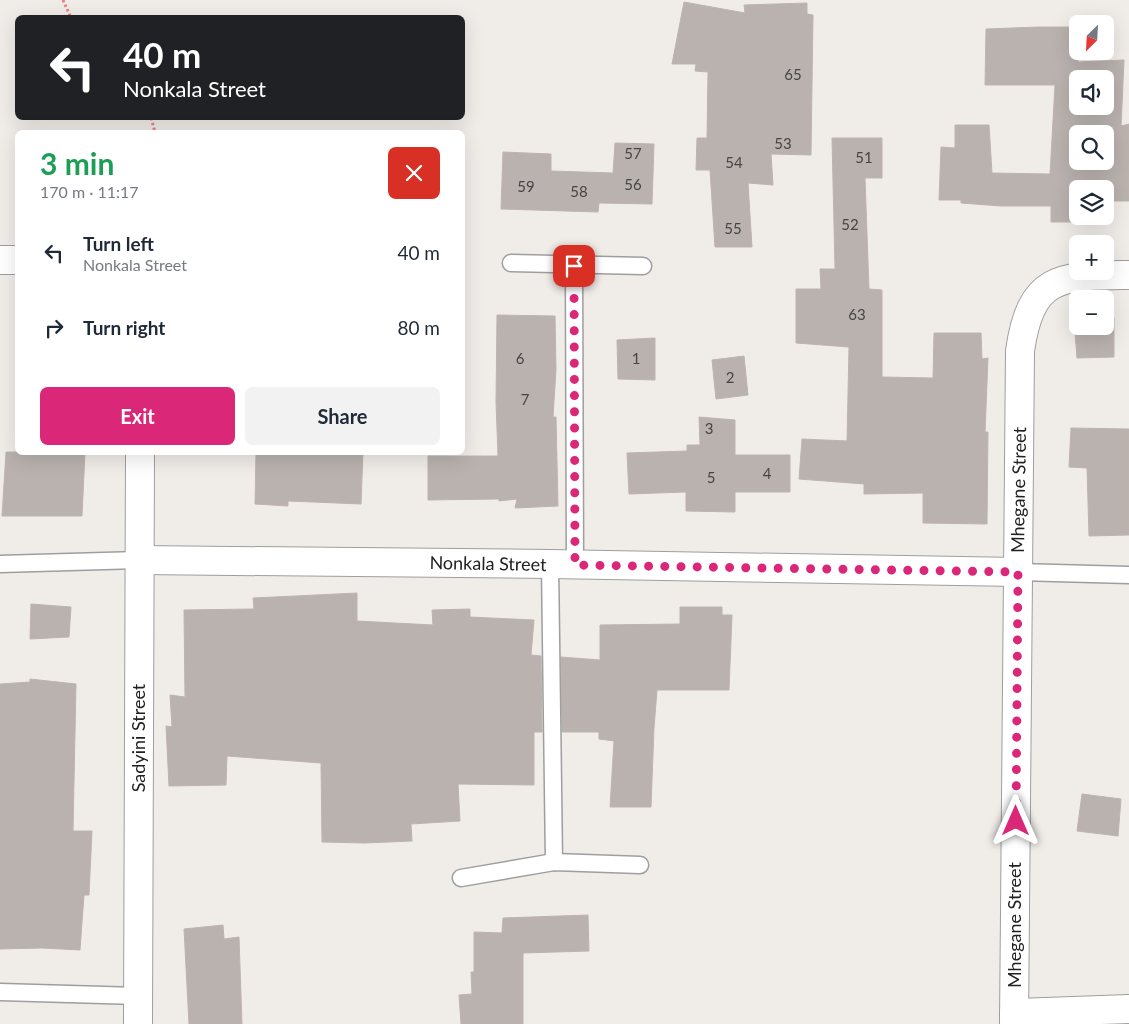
<!DOCTYPE html>
<html lang="en">
<head>
<meta charset="utf-8">
<style>
	:root { --surface:#fff; --page:#f2f2f3; --text:#1f2937; --muted:#747a83; --accent:#db2777 }
	body { margin:0; font-family:Lato,sans-serif; background:var(--page); color:var(--text); height:100vh; display:flex; flex-direction:column; font-size:19px; white-space:nowrap }
	* { box-sizing:border-box; margin:0 }
	p { font-size:16px; color:var(--muted) }
	.icon { flex:none; width:28px; height:28px; fill:none; stroke:currentColor; stroke-width:2; stroke-linecap:round; stroke-linejoin:round }
	.map { position:relative; flex:1; overflow:hidden }
	.details { position:absolute; left:15px; top:130px; width:450px; height:325px; display:flex; flex-direction:column; background:var(--surface); border-radius:8px; box-shadow:0 5px 20px #0002 }
	.details>* { flex:none }
	.top-card { position:absolute; left:15px; top:15px; width:450px; height:105px; border-radius:8px; box-shadow:0 5px 20px #0002; background:#202124; color:#fff; overflow:hidden }
	.needle { width:32px; rotate:204deg }
	.tools { position:absolute; left:1069px; top:15px; display:grid; gap:10px }
	.tools a { display:grid; place-items:center; width:45px; height:45px; border-radius:8px; background:var(--surface); box-shadow:0 5px 20px #0002; font-size:25px }
	.pin { position:absolute; display:grid; place-items:center; width:42px; height:42px; color:#fff; margin:-21px; border-radius:10px; box-shadow:0 2px 8px #0006 }
	.me { position:absolute; width:55px; margin:-28px; rotate:0deg; stroke-linejoin:round; filter:drop-shadow(0 0 4px #0008) }
	.turn { display:flex; align-items:center; gap:18px; height:105px; padding:0 25px; font-size:22px }
	.turn .icon { width:65px; height:65px; stroke-width:2.5 }
	.turn b { display:block; font-size:35px; line-height:42px }
	.round { display:grid; place-items:center; flex:none; width:52px; height:52px; border-radius:8px; background:var(--page) }
	.headline { display:flex; align-items:center; justify-content:space-between; height:85px; padding:0 25px }
	h1 { font-size:30px; font-weight:700; line-height:38px; color:#1e9e55 }
	.action { display:flex; gap:10px; margin-top:auto; padding:10px 25px }
	.action a { flex:1; height:58px; border-radius:8px; background:var(--accent); color:#fff; font-size:20px; font-weight:700; line-height:58px; text-align:center }
	.action a+a { background:var(--page); color:var(--text) }
	ul { padding:0; list-style:none }
	li { display:flex; align-items:center; gap:15px; height:75px; padding:0 25px }
	li div { flex:1 }
	li b { display:block; font-size:19px }
	li em { font-style:normal }
	.map>svg:first-child { display:block }
</style>
</head>
<body>
<div class="map">
<svg width="1129" height="1024" viewBox="0 0 1129 1024">
	<rect width="100%" height="100%" fill="#f0ede9"/>
	<!-- building -->
	<g fill="#b9b2af" stroke="#c0b3ad" fill-rule="evenodd">
		<polygon points="684,2 745,13 744,5 807,3 807,14 813,15 811,155 771,154 773,185 748,183 752,247 715,247 710,170 696,170 697,138 707,138 708,72 695,71 696,64 672,64"/>
		<path d="M1039 27H1078V62L1124 60 1121 126 1129 124V201H1105V189H1078V216H1089V222H1051V206H1001L961 203V200H939L941 147 955 148V125H989L992 173 1050 174 1055 85H985L986 29ZM1078 79H1105V106H1078ZM1078 134H1105V161H1078Z"/>
		<polygon points="832,138 882,138 882,178 865,178 869,289 882,290 882,377 933,378 934,333 981,333 982,359 988,358 985,432 988,432 987,524 923,523 923,493 864,494 864,484 799,479 802,439 847,441 849,347 796,343 796,289 821,289 820,269 835,269"/>
		<polygon points="615,143 654,144 652,204 599,203 598,212 501,209 503,152 551,154 551,171 613,173"/>
		<polygon points="497,315 555,316 556,370 553,417 556,417 558,506 515,508 517,499 499,501 499,499 428,500 428,456 498,456 496,402"/>
		<polygon points="1105,318 1114,318 1114,357 1077,358 1074,319 1078,319 1078,326 1105,326"/>
		<polygon points="655,338 655,380 618,379 617,340"/>
		<polygon points="744,356 748,395 716,399 712,360"/>
		<polygon points="699,417 735,420 735,455 790,455 790,492 735,492 735,512 686,511 686,492 629,494 627,453 687,451 687,445 700,445"/>
		<polygon points="1071,428 1129,429 1129,535 1089,536 1087,468 1069,467"/>
		<polygon points="6,452 85,452 82,516 2,516"/>
		<polygon points="256,452 363,452 361,504 288,501 288,506 255,504"/>
		<polygon points="357,593 357,621 433,625 432,610 470,609 470,617 534,620 531,655 541,656 542,732 534,732 534,785 458,784 460,821 411,824 412,841 365,843 322,842 321,763 227,756 226,785 169,786 166,726 172,727 170,695 185,697 184,610 254,609 253,598"/>
		<polygon points="31,604 71,607 69,637 30,639"/>
		<polygon points="680,607 722,607 722,615 732,615 729,690 657,690 654,728 651,807 610,807 614,741 599,739 599,732 562,732 561,657 600,660 600,625 680,624"/>
		<polygon points="30,679 76,684 73,831 92,831 89,895 84,895 80,950 42,948 0,949 0,684 30,682"/>
		<polygon points="1082,794 1121,799 1118,836 1077,831"/>
		<polygon points="588,915 589,951 523,953 523,1024 461,1024 459,995 472,994 471,972 474,972 474,932 502,933 503,918"/>
		<polygon points="223,925 224,939 239,937 242,1024 189,1024 184,929"/>
	</g>
	<g fill="none" stroke-linecap="round" stroke-linejoin="round">
		<!-- service casing -->
		<g stroke="#9e9e9e" stroke-width="19">
			<g id="service">
				<polyline points="511,263 643,266"/>
				<polyline points="574,266 575,565"/>
				<polyline points="0,564 139,560"/>
				<polyline points="550,564 554,862"/>
				<polyline points="1018,572 1129,575"/>
				<polyline points="461,878 554,862 640,865"/>
				<polyline points="0,992 138,996"/>
			</g>
		</g>
		<!-- minor casing -->
		<g stroke="#9e9e9e" stroke-width="30">
			<g id="minor">
				<polyline points="0,260 18,260"/>
				<polyline points="139,560 550,564 1018,572"/>
				<polyline points="1014,1013 1129,1009"/>
				<polyline points="138,1024 140,452"/>
				<path d="M1014 1024 1020 351C1031 274 1061 276 1129 275"/>
			</g>
		</g>
		<!-- path -->
		<g stroke="#e98185" stroke-width="3" stroke-dasharray="2.5 2.5" stroke-linecap="butt">
			<polyline points="63,0 71,18"/>
			<polyline points="151,118 155,132"/>
		</g>
		<!-- service -->
		<use href="#service" stroke="#fff" stroke-width="16"/>
		<!-- minor -->
		<use href="#minor" stroke="#fff" stroke-width="28"/>
	</g>
	<g fill="none" stroke-linecap="round" stroke-linejoin="round">
		<!-- route -->
		<polyline stroke="#db2777" stroke-width="9" stroke-dasharray="0 16.2" points="574,266 575,565 1018,572 1016,821"/>
	</g>
	<g text-anchor="middle" stroke-width="4.5" stroke-linejoin="round" paint-order="stroke">
		<!-- number labels -->
		<g font-size="15" fill="#474544">
			<text x="793" y="80">65</text>
			<text x="783" y="149">53</text>
			<text x="633" y="159">57</text>
			<text x="864" y="163">51</text>
			<text x="734" y="168">54</text>
			<text x="633" y="190">56</text>
			<text x="526" y="192">59</text>
			<text x="579" y="197">58</text>
			<text x="850" y="230">52</text>
			<text x="733" y="234">55</text>
			<text x="857" y="320">63</text>
			<text x="520" y="364">6</text>
			<text x="636" y="364">1</text>
			<text x="730" y="383">2</text>
			<text x="525" y="405">7</text>
			<text x="709" y="434">3</text>
			<text x="767" y="479">4</text>
			<text x="711" y="483">5</text>
		</g>
		<!-- street labels -->
		<g font-size="18" fill="#212121" stroke="#fff">
			<text transform="translate(1019 490) rotate(-89)" y="6">Mhegane Street</text>
			<text transform="translate(488 564) rotate(1)" y="6">Nonkala Street</text>
			<text transform="translate(139 738) rotate(-90)" y="6">Sadyini Street</text>
			<text transform="translate(1015 925) rotate(-90)" y="6">Mhegane Street</text>
		</g>
	</g>
</svg>
<div class="tools">
<a><svg class="needle" viewBox="-14 -14 28 28"><path d="M0-13l5 13h-10z" fill="#e53935"/><path d="M0 13l5-13h-10z" fill="#747a83"/></svg></a>
<a><svg class="icon" aria-label="sound" viewBox="0 0 24 24"><path d="M4 9h4l5-4v14l-5-4H4zM17 9q2 3 0 6"/></svg></a>
<a><svg class="icon" aria-label="search" viewBox="0 0 24 24"><circle cx="10" cy="10" r="6"/><path d="M15 15l6 6"/></svg></a>
<a><svg class="icon" aria-label="layers" viewBox="0 0 24 24"><path d="M12 4l9 5-9 5-9-5zM3 14l9 5 9-5"/></svg></a>
<a>+</a>
<a>−</a>
</div>
<div class="pin" style="left:574px;top:266px;background:#d93025"><svg class="icon" aria-label="arrive" viewBox="0 0 24 24"><path d="M6 21V4h12l-3 4 3 4H6"/></svg></div>
<svg class="me" style="left:1016px;top:821px" viewBox="-20 -20 40 40"><path d="M0-17L14 15 0 8-14 15z" fill="#db2777" stroke="#fff" stroke-width="4"/></svg>
<div class="top-card">
<div class="turn"><svg class="icon" aria-label="left" viewBox="0 0 24 24"><path d="M17 20v-9H6M10 6l-5 5 5 5"/></svg><div><b>40 m</b>Nonkala Street</div></div>
</div>
<section class="details">
<div class="headline"><div><h1>3 min</h1><p>170 m · 11:17</p></div><a class="round" style="background:#d93025;color:#fff"><svg class="icon" aria-label="close" viewBox="0 0 24 24"><path d="M6 6l12 12M18 6L6 18"/></svg></a></div>
<ul>
<li><svg class="icon" aria-label="left" viewBox="0 0 24 24"><path d="M17 20v-9H6M10 6l-5 5 5 5"/></svg><div><b>Turn left</b><p>Nonkala Street</p></div><em>40 m</em></li>
<li><svg class="icon" aria-label="right" viewBox="0 0 24 24"><path d="M7 20v-9h11M14 6l5 5-5 5"/></svg><div><b>Turn right</b></div><em>80 m</em></li>
</ul>
<div class="action"><a>Exit</a><a>Share</a></div>
</section>
</div>
</body>
</html>
